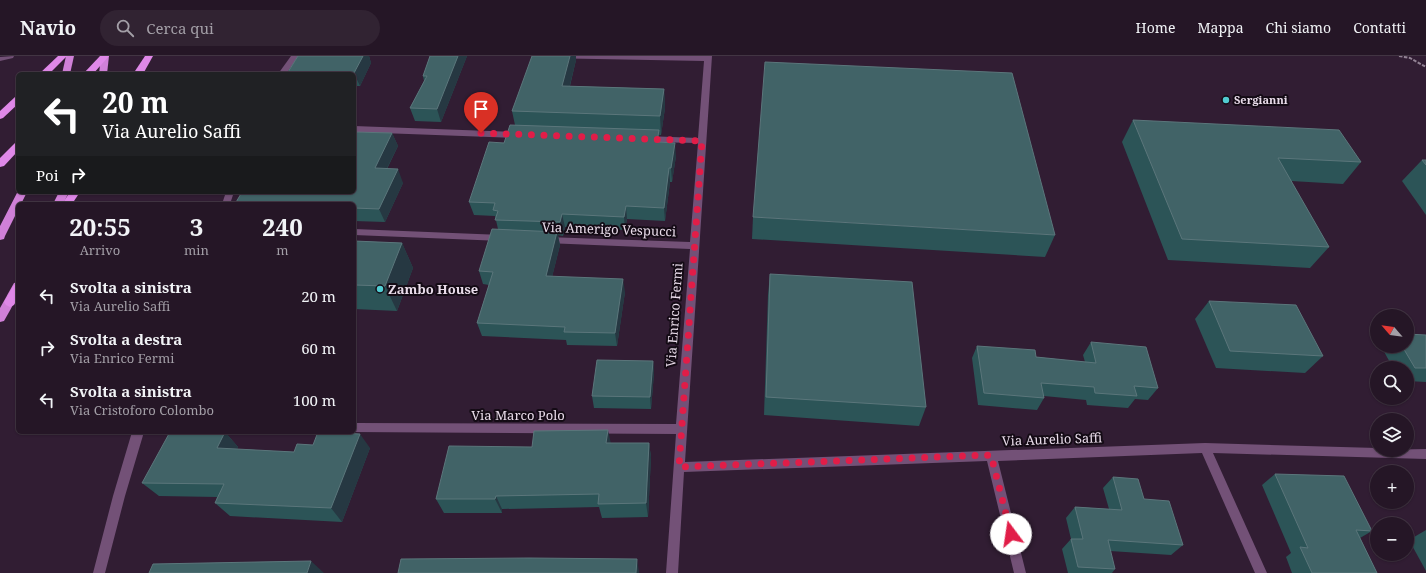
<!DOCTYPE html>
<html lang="it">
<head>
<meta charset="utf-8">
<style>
	:root { --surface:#251626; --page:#312332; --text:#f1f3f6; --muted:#a39fa7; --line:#423543 }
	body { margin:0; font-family:"Noto Serif",serif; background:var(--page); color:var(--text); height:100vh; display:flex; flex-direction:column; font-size:15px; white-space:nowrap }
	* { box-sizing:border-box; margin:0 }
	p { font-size:13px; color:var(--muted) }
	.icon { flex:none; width:22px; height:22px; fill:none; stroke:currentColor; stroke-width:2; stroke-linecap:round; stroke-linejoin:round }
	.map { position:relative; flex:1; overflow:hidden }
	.side { position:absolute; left:16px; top:146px; width:340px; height:232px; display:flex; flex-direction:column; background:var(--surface); border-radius:6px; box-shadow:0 1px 3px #0004,0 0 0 1px var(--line) }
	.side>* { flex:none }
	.guide { position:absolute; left:16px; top:16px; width:340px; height:122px; border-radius:6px; box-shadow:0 1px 3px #0004,0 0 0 1px var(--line); background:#202124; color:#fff; overflow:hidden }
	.needle { width:26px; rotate:298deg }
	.tools { position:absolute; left:1370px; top:253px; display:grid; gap:8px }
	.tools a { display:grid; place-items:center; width:44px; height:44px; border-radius:50%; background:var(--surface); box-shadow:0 1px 3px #0004,0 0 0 1px var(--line); font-size:20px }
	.pin { position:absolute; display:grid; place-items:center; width:34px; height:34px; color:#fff; margin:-41px -17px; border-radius:50% 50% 50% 0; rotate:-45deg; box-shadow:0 0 4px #0007 }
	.pin .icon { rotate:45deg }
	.me { position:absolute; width:44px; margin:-22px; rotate:346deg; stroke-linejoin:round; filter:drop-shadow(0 0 3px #0008) }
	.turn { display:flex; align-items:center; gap:14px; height:84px; padding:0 20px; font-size:18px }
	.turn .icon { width:52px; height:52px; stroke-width:2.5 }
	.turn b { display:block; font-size:28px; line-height:34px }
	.then { display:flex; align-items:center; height:38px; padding:0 20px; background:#0003; gap:8px; font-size:15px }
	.eta { display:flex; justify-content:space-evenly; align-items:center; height:68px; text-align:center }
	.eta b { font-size:24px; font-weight:700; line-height:28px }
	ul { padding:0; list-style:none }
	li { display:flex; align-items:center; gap:12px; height:52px; padding:0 20px }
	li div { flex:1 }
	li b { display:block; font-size:15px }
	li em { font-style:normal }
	header { display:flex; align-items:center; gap:24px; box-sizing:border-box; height:56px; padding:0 20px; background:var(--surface); border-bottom:1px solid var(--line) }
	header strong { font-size:19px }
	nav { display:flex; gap:22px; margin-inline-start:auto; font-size:14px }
	.search { width:280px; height:36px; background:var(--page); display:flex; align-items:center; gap:10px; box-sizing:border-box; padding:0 14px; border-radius:22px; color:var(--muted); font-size:15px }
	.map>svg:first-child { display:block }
</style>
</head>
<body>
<header>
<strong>Navio</strong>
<div class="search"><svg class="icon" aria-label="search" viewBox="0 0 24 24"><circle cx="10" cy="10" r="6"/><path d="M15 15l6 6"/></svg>Cerca qui</div>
<nav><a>Home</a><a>Mappa</a><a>Chi siamo</a><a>Contatti</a></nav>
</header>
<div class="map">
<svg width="1426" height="517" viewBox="0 0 1426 517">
	<rect width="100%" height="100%" fill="#311d33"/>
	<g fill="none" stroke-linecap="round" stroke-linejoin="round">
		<!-- path -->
		<polyline stroke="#928294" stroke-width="2" stroke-dasharray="3.5 1.5" stroke-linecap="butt" points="1399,0 1410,2 1426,11"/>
		<!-- minor -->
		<g fill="#735177" fill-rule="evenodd">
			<polygon points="291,0 299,0 286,18 278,18"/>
			<polygon points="538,0 712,0 685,406 1205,387 1377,392 1377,394 1426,393 1426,403 1213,397 1267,517 1255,517 1202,397 998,405 1026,517 1014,517 987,405 684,416 678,517 666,517 676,378 352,376 354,376 354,367 676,368 690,193 546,187 541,184 546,181 690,186 698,87 646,86 642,83 646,80 698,82 704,5 542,2"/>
			<polygon points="354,70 520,76 524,79 520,82 354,76"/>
			<polygon points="226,136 234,136 230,148 222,148"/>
			<polygon points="354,173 502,179 507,182 502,185 354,179"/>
			<polygon points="132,376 144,376 125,440 105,517 93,517 113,440"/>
		</g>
		<!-- tertiary -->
		<polygon fill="#735177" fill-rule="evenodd" points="14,0 13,2 0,5 0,1"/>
		<!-- trunk -->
		<g fill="#d080d8" fill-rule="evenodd">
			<polygon points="66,0 74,0 70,18 62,18"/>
			<polygon points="101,0 109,0 107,18 99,18"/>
			<polygon points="18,135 18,136 27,136 21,148 18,148 18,154 5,180 4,183 0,184 0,170"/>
			<polygon points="59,136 69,136 63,148 53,148"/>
			<polygon points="18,226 18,240 4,265 0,266 0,252 14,227"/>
		</g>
		<!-- motorway -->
		<g fill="#df88e8" fill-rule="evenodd">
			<polygon points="58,0 67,0 49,18 39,18"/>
			<polygon points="100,0 109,0 93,18 83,18"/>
			<polygon points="145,0 153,0 143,18 133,18"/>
			<polygon points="18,40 18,48 3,62 0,63 0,55 15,41"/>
			<polygon points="18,86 18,95 4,110 0,111 0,102 15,87"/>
			<polygon points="70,136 80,136 72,148 62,148"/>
			<polygon points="18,228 18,242 14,249 10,251 6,249 4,246 14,229"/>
		</g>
	</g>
	<!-- wall -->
	<g fill="#2c5457">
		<polygon points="298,0 369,0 371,7 360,30 354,30 354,18 289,18 288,16"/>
		<polygon points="430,0 467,0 441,66 415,65 410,52 424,25 423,20"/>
		<polygon points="576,4 570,30 664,33 665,52 661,79 659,79 660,86 676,100 672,126 670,126 665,165 627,163 625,174 565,171 563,180 558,179 560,189 552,221 625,236 617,290 567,289 566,284 482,280 477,267 489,229 483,228 479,215 498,173 495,160 474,159 469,146 504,87 515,69 512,55"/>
		<polygon points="1133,64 1361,106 1343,128 1291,125 1329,191 1310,212 1168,204 1122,86"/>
		<polygon points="392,77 398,90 387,113 403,127 385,166 354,165 354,148"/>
		<polygon points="1422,104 1426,104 1426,159 1402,125"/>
		<polygon points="753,161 1055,179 1045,201 752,183"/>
		<polygon points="354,185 402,187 413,212 397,255 354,253"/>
		<polygon points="770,218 926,351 919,370 764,359 768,239"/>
		<polygon points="1209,245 1323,300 1305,317 1216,312 1195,263"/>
		<polygon points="1426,279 1426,326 1407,325 1407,312 1393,312 1381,290 1407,290"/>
		<polygon points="1091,286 1158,332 1148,344 1135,343 1128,352 1087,349 1086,344 1044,340 1044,342 1037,354 978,349 972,302 977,290 1036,301 1085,306 1083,299"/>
		<polygon points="653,305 654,317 651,353 594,352 592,340"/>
		<polygon points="225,376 238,391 237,393 294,396 370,392 342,466 230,460 215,447 217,441 159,440 142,427"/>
		<polygon points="611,387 649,387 651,401 648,461 602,462 599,451 502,453 502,457 444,457 436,443 532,391"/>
		<polygon points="1275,418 1372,475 1360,482 1377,517 1292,517 1286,501 1291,497 1262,429"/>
		<polygon points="1113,421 1144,443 1183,489 1171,499 1110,495 1115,513 1112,517 1068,517 1062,493 1071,483 1066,462 1075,451 1109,453 1103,432"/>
		<polygon points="1426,474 1426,515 1409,484"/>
	</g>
	<!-- shaded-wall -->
	<g fill="#263842">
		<polygon points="363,0 369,0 371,7 360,30 354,17"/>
		<polygon points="458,0 467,0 441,66 437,53"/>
		<polygon points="570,0 576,0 576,4 565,49 562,30"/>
		<polygon points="664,33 665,52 661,79 660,60"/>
		<polygon points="659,74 660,87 657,86"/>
		<polygon points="392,77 398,90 380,126 375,112"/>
		<polygon points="675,87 676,100 672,126 671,112"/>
		<polygon points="669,112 670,126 665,165 664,152"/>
		<polygon points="398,113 403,127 385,166 379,153"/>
		<polygon points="626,150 627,163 625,174 624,161"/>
		<polygon points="562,158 565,171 563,180 560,166"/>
		<polygon points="557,176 560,189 549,233 546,220"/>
		<polygon points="402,187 413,212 397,255 385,230"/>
		<polygon points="623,223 625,236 617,290 615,277"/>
		<polygon points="653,305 654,317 651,353 650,341"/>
		<polygon points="608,374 611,388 606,387"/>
		<polygon points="225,376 238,391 231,407 217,392"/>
		<polygon points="360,378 370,392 342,466 331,452"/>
		<polygon points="649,387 651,401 648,461 646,447"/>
		<polygon points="496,440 502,453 502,457 495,443"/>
		<polygon points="637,503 639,516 639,517 636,517"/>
		<polygon points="311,505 324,517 307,517"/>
	</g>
	<!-- building -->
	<g fill="#416367" stroke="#5b767b">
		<polygon points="298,0 363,0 354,17 288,16"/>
		<polygon points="430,0 458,0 437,53 410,52 427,20 423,20"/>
		<polygon points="532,0 570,0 562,30 664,33 660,60 512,55"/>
		<polygon points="765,6 1012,17 1055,179 753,161"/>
		<polygon points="1133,64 1339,74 1361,106 1278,102 1329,191 1182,183"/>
		<polygon points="510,69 659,74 657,86 675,87 671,112 669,112 664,152 626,150 624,161 562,158 560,166 495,164 498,155 493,154 495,147 469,146 489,86 504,87"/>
		<polygon points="354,76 392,77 375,112 398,113 379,153 354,152 354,148 235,148 242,136 354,136"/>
		<polygon points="1422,104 1426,104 1426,109"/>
		<polygon points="492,173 557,176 546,220 623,223 615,277 564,276 565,271 477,267 493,216 479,215"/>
		<polygon points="354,185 402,187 385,230 354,229"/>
		<polygon points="770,218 912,226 926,351 766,341"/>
		<polygon points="1209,245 1296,249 1323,300 1230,295"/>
		<polygon points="1407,278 1426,279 1426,312 1415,312 1402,290 1407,290"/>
		<polygon points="1091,286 1146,291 1158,332 1134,330 1137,340 1095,337 1094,331 1041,327 1044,342 984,337 977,290 1035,294 1036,301 1096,307"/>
		<polygon points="597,304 653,305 650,341 592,340"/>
		<polygon points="608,374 606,387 649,387 646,447 598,448 599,438 496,440 495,443 436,443 449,390 532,391 534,375"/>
		<polygon points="170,376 225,376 217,392 294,396 297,388 313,389 318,376 360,378 331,452 215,447 224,428 142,427"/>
		<polygon points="1275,418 1344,420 1372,475 1356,474 1377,517 1312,517 1300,491 1308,492"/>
		<polygon points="1113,421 1138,423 1144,443 1169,445 1183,489 1108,484 1115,513 1078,511 1071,483 1083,483 1075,451 1122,454"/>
		<polygon points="529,502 637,503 636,517 398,517 401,503"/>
		<polygon points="311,505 307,517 149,517 153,508"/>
	</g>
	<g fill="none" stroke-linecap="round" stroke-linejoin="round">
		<!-- route -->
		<polyline stroke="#e11d48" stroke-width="7" stroke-dasharray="0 12.6" points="481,77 702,85 679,411 991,399 1011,478"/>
	</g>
	<!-- markers -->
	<g fill="#51ccd1" stroke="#140b15" stroke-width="1.5">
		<circle cx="1226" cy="44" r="4"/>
		<circle cx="380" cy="233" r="4"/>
	</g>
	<g text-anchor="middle" stroke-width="4" stroke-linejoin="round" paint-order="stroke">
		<!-- far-poi labels -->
		<g font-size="11" font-weight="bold" fill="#e9dcea" stroke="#140b15" text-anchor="start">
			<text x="1234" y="48">Sergianni</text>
		</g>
		<!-- street labels -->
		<g font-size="13" fill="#e9dcea" stroke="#140b15">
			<text transform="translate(609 173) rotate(2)" y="5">Via Amerigo Vespucci</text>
			<text transform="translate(674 259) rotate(-86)" y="5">Via Enrico Fermi</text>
			<text x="518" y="364">Via Marco Polo</text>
			<text transform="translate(1052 383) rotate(-2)" y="5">Via Aurelio Saffi</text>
		</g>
		<!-- poi labels -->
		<g font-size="13" font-weight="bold" fill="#e9dcea" stroke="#140b15" text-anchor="start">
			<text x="388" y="238">Zambo House</text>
		</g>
	</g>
</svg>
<div class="tools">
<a><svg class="needle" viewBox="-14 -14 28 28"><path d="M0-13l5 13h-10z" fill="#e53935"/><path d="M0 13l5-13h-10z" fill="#a39fa7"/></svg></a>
<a><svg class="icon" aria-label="search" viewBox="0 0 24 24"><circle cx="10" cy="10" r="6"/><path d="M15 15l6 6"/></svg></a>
<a><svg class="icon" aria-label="layers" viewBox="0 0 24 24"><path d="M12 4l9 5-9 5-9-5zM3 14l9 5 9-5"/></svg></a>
<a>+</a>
<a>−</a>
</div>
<div class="pin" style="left:481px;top:77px;background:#d93025"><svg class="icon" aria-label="arrive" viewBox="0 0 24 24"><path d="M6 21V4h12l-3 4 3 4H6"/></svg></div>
<svg class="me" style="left:1011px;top:478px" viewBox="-20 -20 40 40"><circle r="19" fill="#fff"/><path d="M0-13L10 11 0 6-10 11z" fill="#e11d48"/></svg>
<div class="guide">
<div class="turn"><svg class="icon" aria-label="left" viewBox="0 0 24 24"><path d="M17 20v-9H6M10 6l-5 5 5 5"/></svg><div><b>20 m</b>Via Aurelio Saffi</div></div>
<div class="then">Poi<svg class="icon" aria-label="right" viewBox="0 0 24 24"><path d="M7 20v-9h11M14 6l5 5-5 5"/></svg></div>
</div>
<section class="side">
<div class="eta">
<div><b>20:55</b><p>Arrivo</p></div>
<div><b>3</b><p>min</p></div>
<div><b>240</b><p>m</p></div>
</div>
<ul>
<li><svg class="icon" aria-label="left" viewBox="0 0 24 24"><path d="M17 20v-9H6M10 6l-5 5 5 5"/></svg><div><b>Svolta a sinistra</b><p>Via Aurelio Saffi</p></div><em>20 m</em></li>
<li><svg class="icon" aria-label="right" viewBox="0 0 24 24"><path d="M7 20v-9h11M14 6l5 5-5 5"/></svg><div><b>Svolta a destra</b><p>Via Enrico Fermi</p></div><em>60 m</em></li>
<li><svg class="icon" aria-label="left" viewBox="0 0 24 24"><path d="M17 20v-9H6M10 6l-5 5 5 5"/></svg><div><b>Svolta a sinistra</b><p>Via Cristoforo Colombo</p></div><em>100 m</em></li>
</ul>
</section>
</div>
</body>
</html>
